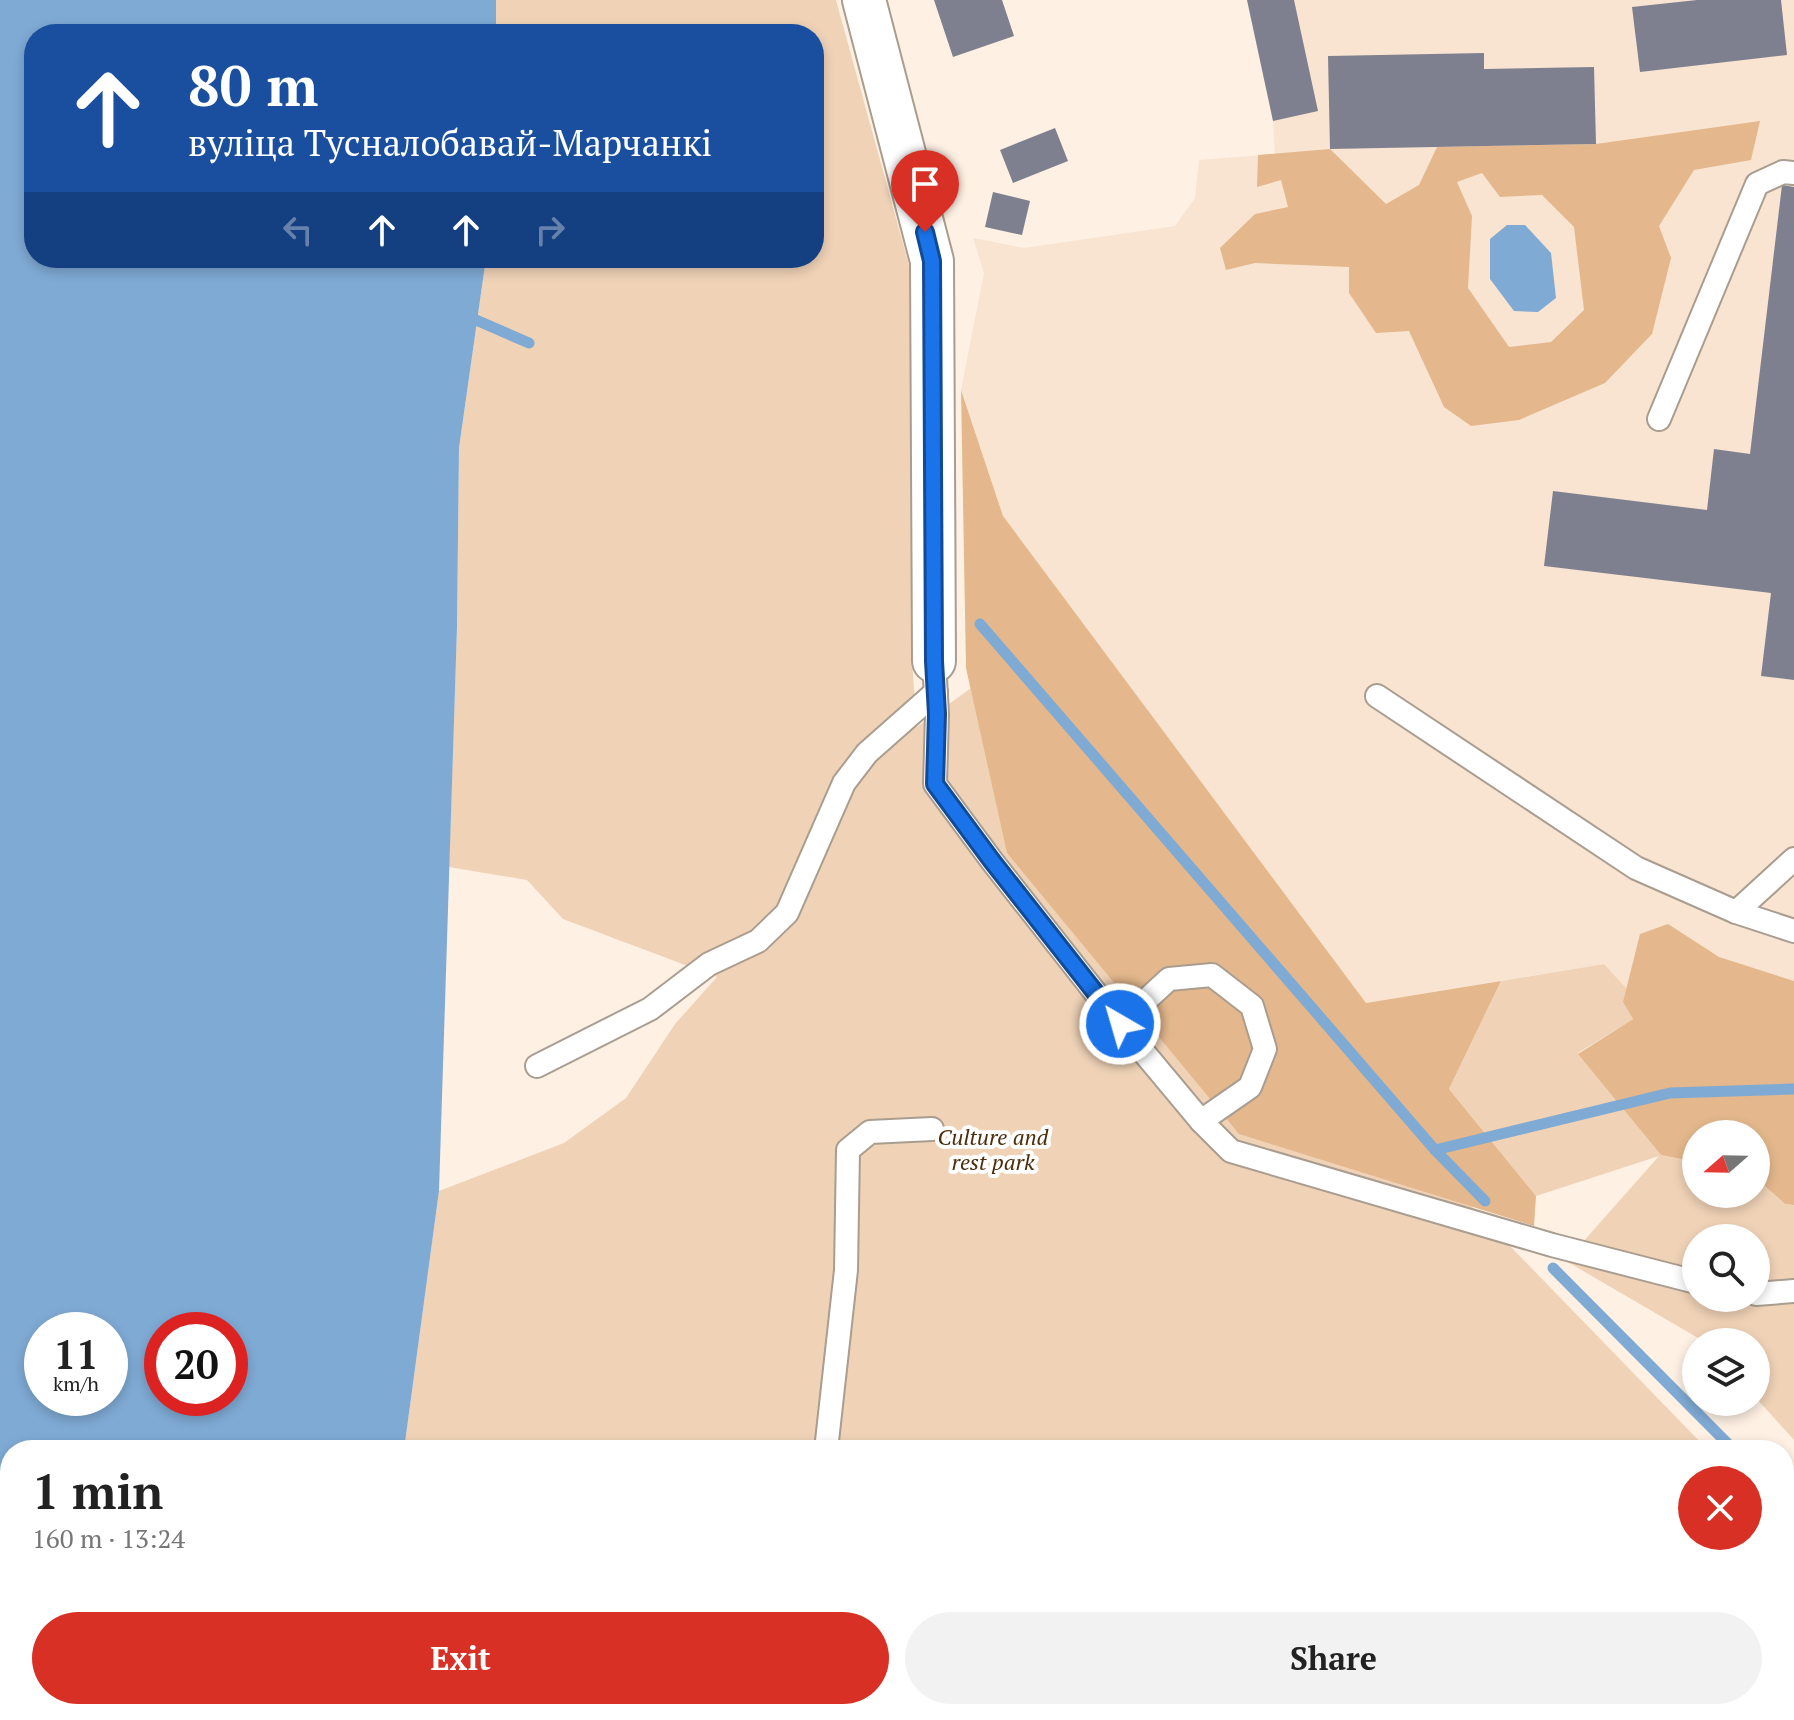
<!DOCTYPE html>
<html lang="en">
<head>
<meta charset="utf-8">
<style>
	:root { --surface:#fff; --page:#f2f2f2; --text:#222; --muted:#767676; --accent:#d93025 }
	body { margin:0; font-family:"PT Serif",serif; background:var(--page); color:var(--text); height:100vh; display:flex; flex-direction:column; font-size:30px; white-space:nowrap }
	* { box-sizing:border-box; margin:0 }
	p { font-size:26px; color:var(--muted) }
	.icon { flex:none; width:44px; height:44px; fill:none; stroke:currentColor; stroke-width:2; stroke-linecap:round; stroke-linejoin:round }
	.map { position:relative; flex:1; overflow:hidden }
	.panel { position:absolute; left:0px; top:1440px; width:1794px; height:280px; display:flex; flex-direction:column; background:var(--surface); border-radius:32px 32px 0 0; box-shadow:0 4px 12px #0003 }
	.panel>* { flex:none }
	.banner { position:absolute; left:24px; top:24px; width:800px; height:244px; border-radius:32px; box-shadow:0 4px 12px #0003; background:#1a4fa0; color:#fff; overflow:hidden }
	.needle { width:52px; rotate:250deg }
	.controls { position:absolute; left:1682px; top:1120px; display:grid; gap:16px }
	.controls a { display:grid; place-items:center; width:88px; height:88px; border-radius:50%; background:var(--surface); box-shadow:0 4px 12px #0003; font-size:40px }
	.speed { position:absolute; left:24px; top:1312px; display:flex; gap:16px; font-size:40px; font-weight:700; text-align:center }
	.speed>* { display:grid; place-content:center; width:104px; height:104px; border-radius:50%; background:var(--surface); box-shadow:0 4px 12px #0003; line-height:1 }
	.speed small { font-size:20px; font-weight:400 }
	.speed .limit { border:12px solid #d22; background:#fff; color:#111 }
	.pin { position:absolute; display:grid; place-items:center; width:68px; height:68px; color:#fff; margin:-82px -34px; border-radius:50% 50% 50% 0; rotate:-45deg; box-shadow:0 0 8px #0007 }
	.pin .icon { rotate:45deg }
	.me { position:absolute; width:88px; margin:-44px; rotate:322deg; stroke-linejoin:round; filter:drop-shadow(0 0 6px #0008) }
	.turn { display:flex; align-items:center; gap:28px; height:168px; padding:0 32px; font-size:36px }
	.turn .icon { width:104px; height:104px; stroke-width:2.5 }
	.turn b { display:block; font-size:56px; line-height:68px }
	.lanes { display:flex; align-items:center; height:76px; padding:0 32px; background:#0003; justify-content:center; gap:40px; direction:ltr }
	.lanes .off { opacity:.35 }
	.round { display:grid; place-items:center; flex:none; width:84px; height:84px; border-radius:42px; background:var(--page) }
	.overview { display:flex; align-items:center; justify-content:space-between; height:136px; padding:0 32px }
	h1 { font-size:48px; font-weight:600; line-height:60px }
	.button { display:flex; gap:16px; margin-top:auto; padding:16px 32px }
	.button a { flex:1; height:92px; border-radius:48px; background:var(--accent); color:#fff; font-size:32px; font-weight:600; line-height:92px; text-align:center }
	.button a+a { background:var(--page); color:var(--text) }
	.map>svg:first-child { display:block }
</style>
</head>
<body>
<div class="map">
<svg width="1794" height="1720" viewBox="0 0 1794 1720">
	<rect width="100%" height="100%" fill="#fef0e3"/>
	<!-- built -->
	<polygon fill="#f8e4d1" points="1247,0 1794,0 1794,1035 1654,1020 1604,964 1366,1003 1003,516 961,390 984,273 973,238 1024,248 1175,226 1195,198 1199,160 1275,154 1273,121"/>
	<!-- green -->
	<g fill="#f0d3b7" fill-rule="evenodd">
		<polygon points="496,0 836,0 910,269 912,662 917,727 992,673 1152,877 1708,1450 404,1450 439,1191 564,1143 626,1098 675,1024 717,977 563,919 527,880 449,867 457,627 459,448 486,258 814,258 814,34 496,34"/>
		<path d="M1604 964 1627 989 1624 1003 1633 1019 1578 1053 1661 1155 1696 1162V1194H1756V1178L1785 1204 1794 1205V1440L1756 1398V1342H1705L1566 1261 1659 1156 1536 1196 1449 1089 1501 981ZM1696 1238H1756V1298H1696Z"/>
		<polygon points="1784,1529 1794,1539 1794,1720 367,1720 369,1710 1784,1710"/>
	</g>
	<!-- forest -->
	<g fill="#e4b88c" fill-rule="evenodd">
		<path d="M1760 121 1751 160 1694 170 1659 226 1671 258 1652 334 1605 383 1519 420 1471 426 1444 407 1409 331 1376 333 1349 293V267L1255 263 1226 270 1220 248 1255 214 1288 207 1281 180 1257 187 1258 155 1330 149 1386 204 1419 185 1437 147 1596 144ZM1482 173 1500 197 1542 195 1574 227 1584 310 1551 342 1509 347 1468 288 1472 216 1457 182Z"/>
		<polygon points="961,390 1003,516 1366,1003 1501,981 1449,1089 1536,1196 1534,1226 1239,1134 1007,853 966,668"/>
		<polygon points="1668,924 1719,957 1794,981 1794,1205 1785,1204 1756,1178 1756,1134 1696,1134 1696,1162 1661,1155 1578,1054 1633,1019 1623,1002 1640,934"/>
	</g>
	<!-- water -->
	<g fill="#7faad4" fill-rule="evenodd">
		<path d="M0 0H496V34H34V258H486L459 448 457 627 439 1191 404 1450H10V1710H369L367 1720H0ZM42 1330H110V1398H42ZM162 1330H230V1398H162Z"/>
		<polygon points="1507,225 1525,225 1551,253 1556,298 1538,312 1514,311 1490,279 1490,239"/>
	</g>
	<g fill="none" stroke-linecap="round" stroke-linejoin="round">
		<!-- stream -->
		<g stroke="#7faad4" stroke-width="11">
			<polyline points="463,321 476,320 529,343"/>
			<polyline points="980,624 1435,1150 1670,1093 1794,1089"/>
			<polyline points="1435,1150 1485,1201"/>
			<polyline points="1553,1268 1734,1450"/>
			<polyline points="1784,1500 1794,1510"/>
		</g>
	</g>
	<!-- building -->
	<g fill="#7f808f">
		<polygon points="934,0 1002,0 1014,36 953,57"/>
		<polygon points="1247,0 1294,0 1318,111 1273,121"/>
		<polygon points="1697,0 1781,0 1787,55 1640,72 1632,7"/>
		<polygon points="1484,53 1484,69 1594,67 1596,144 1330,149 1328,56"/>
		<polygon points="1055,128 1068,161 1013,183 1000,150"/>
		<polygon points="1782,185 1794,187 1794,680 1761,676 1771,593 1544,566 1553,491 1707,510 1714,449 1750,454"/>
		<polygon points="993,192 1030,201 1022,235 985,227"/>
		<polygon points="861,1710 914,1710 914,1720 860,1720"/>
	</g>
	<g fill="none" stroke-linecap="round" stroke-linejoin="round">
		<!-- service casing -->
		<g stroke="#a99d90" stroke-width="26">
			<g id="service">
				<polyline points="1659,419 1757,184 1783,172 1794,173"/>
				<polyline points="934,661 937,714 935,784 992,861 1120,1024 1201,1121 1231,1151 1552,1245 1696,1282"/>
				<polyline points="1377,696 1636,868 1736,912 1794,931"/>
				<polyline points="1736,912 1794,859"/>
				<polyline points="1120,1024 1169,979 1212,975 1252,1006 1265,1049 1250,1087 1201,1121"/>
				<polyline points="537,1066 650,1009 709,964 758,941 787,913 844,783 867,753 936,692"/>
				<polyline points="1756,1294 1794,1291"/>
				<polyline points="826,1450 846,1270 848,1150 870,1132 932,1129"/>
			</g>
		</g>
		<!-- minor casing -->
		<g stroke="#a99d90" stroke-width="46">
			<polyline id="minor" points="864,0 932,261 934,661"/>
		</g>
		<!-- service -->
		<use href="#service" stroke="#fff" stroke-width="22"/>
		<!-- minor -->
		<use href="#minor" stroke="#fff" stroke-width="42"/>
	</g>
	<g fill="none" stroke-linecap="round" stroke-linejoin="round">
		<!-- route casing -->
		<g stroke="#114b97" stroke-width="20">
			<polyline id="route" points="925,232 932,261 934,661 937,714 935,784 992,861 1120,1024"/>
		</g>
		<!-- route -->
		<use href="#route" stroke="#1a73e8" stroke-width="14"/>
	</g>
	<g text-anchor="middle" stroke-width="8" stroke-linejoin="round" paint-order="stroke">
		<!-- park labels -->
		<g font-size="22" font-style="italic" fill="#4b2e0b" stroke="#fff">
			<text x="993" y="1145">Culture and<tspan x="993" dy="25">rest park</tspan></text>
		</g>
	</g>
</svg>
<div class="controls">
<a><svg class="needle" viewBox="-14 -14 28 28"><path d="M0-13l5 13h-10z" fill="#e53935"/><path d="M0 13l5-13h-10z" fill="#767676"/></svg></a>
<a><svg class="icon" aria-label="search" viewBox="0 0 24 24"><circle cx="10" cy="10" r="6"/><path d="M15 15l6 6"/></svg></a>
<a><svg class="icon" aria-label="layers" viewBox="0 0 24 24"><path d="M12 4l9 5-9 5-9-5zM3 14l9 5 9-5"/></svg></a>
</div>
<div class="speed"><div>11<small>km/h</small></div><div class="limit">20</div></div>
<div class="pin" style="left:925px;top:232px;background:#d93025"><svg class="icon" aria-label="arrive" viewBox="0 0 24 24"><path d="M6 21V4h12l-3 4 3 4H6"/></svg></div>
<svg class="me" style="left:1120px;top:1024px" viewBox="-20 -20 40 40"><circle r="17" fill="#1a73e8" stroke="#fff" stroke-width="3"/><path d="M0-11L8 9 0 5-8 9z" fill="#fff"/></svg>
<div class="banner">
<div class="turn"><svg class="icon" aria-label="ahead" viewBox="0 0 24 24"><path d="M12 20V5M6 11l6-6 6 6"/></svg><div><b>80 m</b>вуліца Тусналобавай-Марчанкі</div></div>
<div class="lanes"><svg class="icon off" aria-label="left" viewBox="0 0 24 24"><path d="M17 20v-9H6M10 6l-5 5 5 5"/></svg><svg class="icon" aria-label="ahead" viewBox="0 0 24 24"><path d="M12 20V5M6 11l6-6 6 6"/></svg><svg class="icon" aria-label="ahead" viewBox="0 0 24 24"><path d="M12 20V5M6 11l6-6 6 6"/></svg><svg class="icon off" aria-label="right" viewBox="0 0 24 24"><path d="M7 20v-9h11M14 6l5 5-5 5"/></svg></div>
</div>
<section class="panel">
<div class="overview"><div><h1>1 min</h1><p>160 m · 13:24</p></div><a class="round" style="background:#d93025;color:#fff"><svg class="icon" aria-label="close" viewBox="0 0 24 24"><path d="M6 6l12 12M18 6L6 18"/></svg></a></div>
<div class="button"><a>Exit</a><a>Share</a></div>
</section>
</div>
</body>
</html>
